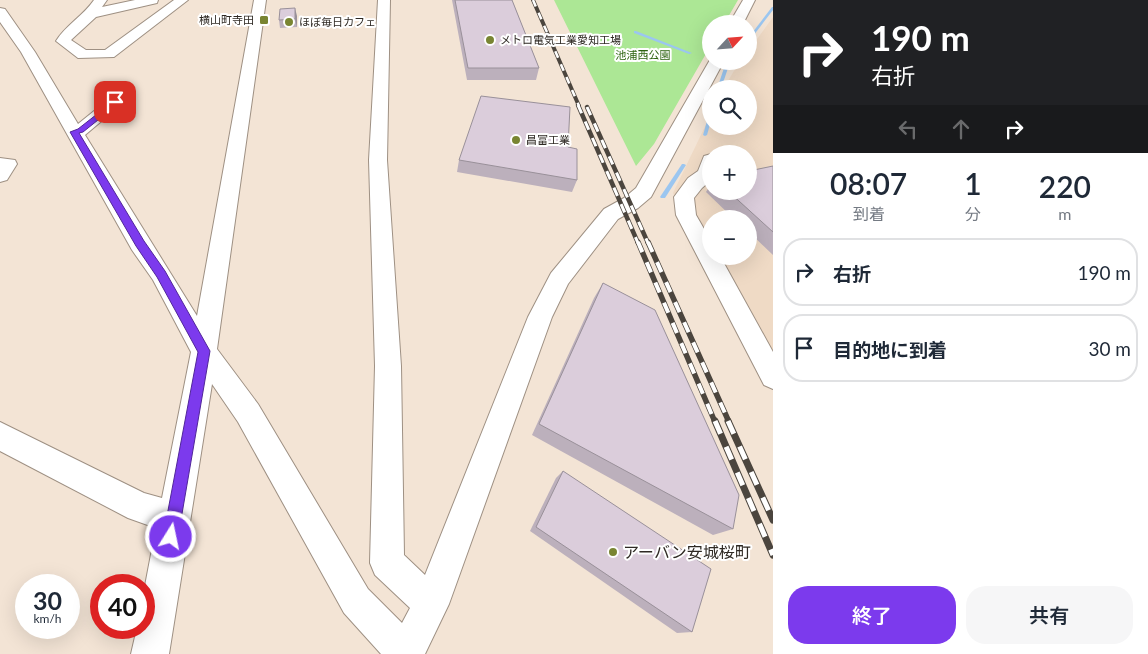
<!DOCTYPE html>
<html lang="ja">
<head>
<meta charset="utf-8">
<style>
	:root { --surface:#fff; --page:#f6f6f7; --text:#1f2937; --muted:#747a83; --line:#e0e1e3; --accent:#7c3aed }
	body { margin:0; font-family:Lato,"Noto Sans JP",sans-serif; background:var(--page); color:var(--text); height:100vh; display:flex; flex-direction:column; font-size:19px; white-space:nowrap }
	* { box-sizing:border-box; margin:0 }
	p { font-size:16px; color:var(--muted) }
	.icon { flex:none; width:28px; height:28px; fill:none; stroke:currentColor; stroke-width:2; stroke-linecap:round; stroke-linejoin:round }
	.map { position:relative; flex:1; overflow:hidden }
	.sheet { display:flex; flex-direction:column; background:var(--surface); width:375px }
	.sheet>* { flex:none }
	.hud { background:#202124; color:#fff; overflow:hidden }
	.needle { width:32px; rotate:64deg }
	.buttons { position:absolute; left:702px; top:15px; display:grid; gap:10px }
	.buttons a { display:grid; place-items:center; width:55px; height:55px; border-radius:50%; background:var(--surface); box-shadow:0 5px 20px #0002; font-size:25px }
	.speed { position:absolute; left:15px; top:574px; display:flex; gap:10px; font-size:25px; font-weight:700; text-align:center }
	.speed>* { display:grid; place-content:center; width:65px; height:65px; border-radius:50%; background:var(--surface); box-shadow:0 5px 20px #0002; line-height:1 }
	.speed small { font-size:12px; font-weight:400 }
	.speed .limit { border:8px solid #d22; background:#fff; color:#111 }
	.pin { position:absolute; display:grid; place-items:center; width:42px; height:42px; color:#fff; margin:-21px; border-radius:10px; box-shadow:0 2px 8px #0006 }
	.me { position:absolute; width:55px; margin:-28px; rotate:10deg; stroke-linejoin:round; filter:drop-shadow(0 0 4px #0008) }
	.turn { display:flex; align-items:center; gap:18px; height:105px; padding:0 15px; font-size:22px }
	.turn .icon { width:65px; height:65px; stroke-width:2.5 }
	.turn b { display:block; font-size:35px; line-height:42px }
	.lanes { display:flex; align-items:center; height:48px; padding:0 15px; background:#0003; justify-content:center; gap:25px; direction:ltr }
	.lanes .off { opacity:.35 }
	.eta { display:flex; justify-content:space-evenly; align-items:center; height:85px; text-align:center }
	.eta b { font-size:30px; font-weight:600; line-height:35px }
	.primary-button { display:flex; gap:10px; margin-top:auto; padding:10px 15px }
	.primary-button a { flex:1; height:58px; border-radius:20px; background:var(--accent); color:#fff; font-size:20px; font-weight:600; line-height:58px; text-align:center }
	.primary-button a+a { background:var(--page); color:var(--text) }
	ul { padding:0; list-style:none }
	li { display:flex; align-items:center; gap:15px; height:68px; margin:0 10px 8px; padding:0 5px; border:2px solid var(--line); border-radius:20px }
	li div { flex:1 }
	li b { display:block; font-size:19px }
	li em { font-style:normal }
	main { display:flex; flex:1; min-height:0 }
	.map>svg:first-child { display:block }
</style>
</head>
<body>
<main>
<div class="map">
<svg width="773" height="654" viewBox="0 0 773 654">
	<rect width="100%" height="100%" fill="#f3e4d5"/>
	<!-- built -->
	<path fill="#efdac5" fill-rule="evenodd" d="M773 17V365L673 193 711 114V126H749V89H723L740 61H749V50ZM711 154H749V191H711ZM711 219H749V256H711Z"/>
	<!-- green -->
	<polygon fill="#ace795" points="554,0 738,0 724,24 711,24 711,45 654,144 636,166"/>
	<g fill="none" stroke-linecap="round" stroke-linejoin="round">
		<!-- stream -->
		<g fill="#9bc6f0" fill-rule="evenodd">
			<polygon points="772,7 773,7 773,10 750,40 749,40 749,37"/>
			<polygon points="634,31 636,31 692,53 689,54 634,33"/>
			<polygon points="729,61 733,61 728,68 721,89 717,89 724,68"/>
			<polygon points="709,114 711,114 711,121 707,135 705,136 703,135"/>
			<polygon points="682,164 684,164 686,165 665,198 661,198 660,197"/>
		</g>
		<!-- minor casing -->
		<g stroke="#9e9083" stroke-width="2">
			<g id="minor">
				<path d="M94 0H107L102 7 135 0H158L157 3 96 17 71 40 86 50H105L174 0H188L114 57 78 58 56 41C66 25 83 16 94 0Z"/>
				<polygon points="254,0 266,0 217,349 258,404 368,589 402,623 410,608 375,575 370,563 375,366 369,160 378,0 390,0 387,160 401,366 404,555 425,575 528,317 551,273 604,209 624,198 636,188 711,58 711,61 724,61 651,197 638,208 618,219 568,284 552,317 449,604 425,654 381,654 344,613 238,422 212,384 169,654 131,654 137,628 144,628 144,591 156,528 128,518 0,451 0,422 144,493 162,498 191,352 153,280 132,250 21,52 0,22 0,8 5,9 35,52 78,124 109,99 121,99 123,103 85,135 197,316"/>
				<polygon points="743,0 755,0 743,24 729,24"/>
				<polygon points="711,154 711,180 702,188 694,198 696,215 711,241 711,256 720,256 773,352 773,389 764,385 676,215 674,197 688,178 698,171 704,156"/>
				<polygon points="0,158 15,160 17,164 7,180 0,182"/>
			</g>
		</g>
		<!-- minor -->
		<use href="#minor" fill="#fff" fill-rule="evenodd"/>
		<!-- rail-far3 casing -->
		<g stroke="#4b453e" stroke-width="4">
			<polyline id="rail-far3" points="533,0 579,106"/>
		</g>
		<!-- rail-far2 casing -->
		<g stroke="#4b453e" stroke-width="4.5">
			<g id="rail-far2">
				<polyline points="578,105 638,243"/>
				<polyline points="587,107 648,243"/>
			</g>
		</g>
		<!-- rail-far1 casing -->
		<g stroke="#4b453e" stroke-width="5.5">
			<g id="rail-far1">
				<polyline points="638,242 715,422"/>
				<polyline points="648,242 729,422"/>
			</g>
		</g>
		<!-- rail casing -->
		<g stroke="#4b453e" stroke-width="7">
			<g id="rail">
				<polyline points="715,421 773,555"/>
				<polyline points="728,421 773,520"/>
			</g>
		</g>
		<!-- rail-far3 -->
		<use href="#rail-far3" stroke="#fff" stroke-width="2.5" stroke-dasharray="7" stroke-linecap="butt"/>
		<!-- rail-far2 -->
		<use href="#rail-far2" stroke="#fff" stroke-width="3" stroke-dasharray="9" stroke-linecap="butt"/>
		<!-- rail-far1 -->
		<use href="#rail-far1" stroke="#fff" stroke-width="4" stroke-dasharray="11" stroke-linecap="butt"/>
		<!-- rail -->
		<use href="#rail" stroke="#fff" stroke-width="5" stroke-dasharray="14" stroke-linecap="butt"/>
	</g>
	<!-- wall -->
	<g fill="#bcb0bc">
		<polygon points="452,0 512,0 539,68 536,80 467,80"/>
		<polygon points="297,16 297,27 280,28 279,20"/>
		<polygon points="568,147 577,180 572,192 457,172 459,160"/>
		<polygon points="773,166 773,255 749,232 749,219 734,219 706,192 711,184 711,191 749,191"/>
		<polygon points="603,283 733,529 713,535 532,435 594,298"/>
		<polygon points="563,471 692,632 677,633 530,531 556,478"/>
	</g>
	<!-- shaded-wall -->
	<polygon fill="#999099" points="295,8 297,16 297,27 295,19"/>
	<!-- building -->
	<g fill="#dbcddb" stroke="#999099">
		<polygon points="455,0 512,0 539,68 468,68"/>
		<polygon points="295,8 295,19 279,20 280,9"/>
		<polygon points="481,96 570,107 568,147 577,149 577,180 459,160"/>
		<polygon points="773,166 773,232 728,191 749,191 749,171"/>
		<polygon points="603,283 655,310 739,495 733,529 539,424"/>
		<polygon points="563,471 711,569 692,632 536,527"/>
	</g>
	<!-- route -->
	<polygon fill="#7c3aed" stroke="#51269a" points="115,100 118,101 118,104 83,132 79,133 144,241 165,271 210,351 178,537 176,543 171,545 165,543 163,537 198,352 157,277 136,246 70,132 78,129"/>
	<!-- markers -->
	<g fill="#798532" stroke="#fff" stroke-width="2">
		<rect x="259" y="15" width="10" height="10" rx="2.5"/>
		<circle cx="289" cy="22" r="5"/>
		<circle cx="490" cy="40" r="5"/>
		<circle cx="516" cy="140" r="5"/>
		<circle cx="613" cy="552" r="5"/>
	</g>
	<g text-anchor="middle" stroke-width="4" stroke-linejoin="round" paint-order="stroke">
		<!-- far-poi labels -->
		<g font-size="11" fill="#2e2923" stroke="#fff" text-anchor="start">
			<text x="254" y="24" text-anchor="end">横山町寺田</text>
			<text x="299" y="26">ほぼ毎日カフェ</text>
			<text x="500" y="44">メトロ電気工業愛知工場</text>
			<text x="526" y="144">昌富工業</text>
		</g>
		<!-- far-park labels -->
		<g font-size="11" fill="#2d6310" stroke="#fff">
			<text x="643" y="59">池浦西公園</text>
		</g>
		<!-- near-poi labels -->
		<g font-size="16" fill="#2e2923" stroke="#fff" text-anchor="start">
			<text x="623" y="558">アーバン安城桜町</text>
		</g>
	</g>
</svg>
<div class="buttons">
<a><svg class="needle" viewBox="-14 -14 28 28"><path d="M0-13l5 13h-10z" fill="#e53935"/><path d="M0 13l5-13h-10z" fill="#747a83"/></svg></a>
<a><svg class="icon" aria-label="search" viewBox="0 0 24 24"><circle cx="10" cy="10" r="6"/><path d="M15 15l6 6"/></svg></a>
<a>+</a>
<a>−</a>
</div>
<div class="speed"><div>30<small>km/h</small></div><div class="limit">40</div></div>
<div class="pin" style="left:115px;top:102px;background:#d93025"><svg class="icon" aria-label="arrive" viewBox="0 0 24 24"><path d="M6 21V4h12l-3 4 3 4H6"/></svg></div>
<svg class="me" style="left:171px;top:537px" viewBox="-20 -20 40 40"><circle r="17" fill="#7c3aed" stroke="#fff" stroke-width="3"/><path d="M0-11L8 9 0 5-8 9z" fill="#fff"/></svg>
</div>
<section class="sheet">
<div class="hud">
<div class="turn"><svg class="icon" aria-label="right" viewBox="0 0 24 24"><path d="M7 20v-9h11M14 6l5 5-5 5"/></svg><div><b>190 m</b>右折</div></div>
<div class="lanes"><svg class="icon off" aria-label="left" viewBox="0 0 24 24"><path d="M17 20v-9H6M10 6l-5 5 5 5"/></svg><svg class="icon off" aria-label="ahead" viewBox="0 0 24 24"><path d="M12 20V5M6 11l6-6 6 6"/></svg><svg class="icon" aria-label="right" viewBox="0 0 24 24"><path d="M7 20v-9h11M14 6l5 5-5 5"/></svg></div>
</div>
<div class="eta">
<div><b>08:07</b><p>到着</p></div>
<div><b>1</b><p>分</p></div>
<div><b>220</b><p>m</p></div>
</div>
<ul>
<li><svg class="icon" aria-label="right" viewBox="0 0 24 24"><path d="M7 20v-9h11M14 6l5 5-5 5"/></svg><div><b>右折</b></div><em>190 m</em></li>
<li><svg class="icon" aria-label="arrive" viewBox="0 0 24 24"><path d="M6 21V4h12l-3 4 3 4H6"/></svg><div><b>目的地に到着</b></div><em>30 m</em></li>
</ul>
<div class="primary-button"><a>終了</a><a>共有</a></div>
</section>
</main>
</body>
</html>
